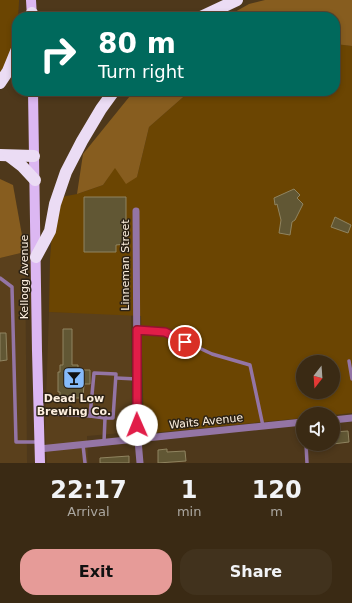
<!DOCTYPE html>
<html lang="en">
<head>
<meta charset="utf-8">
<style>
	:root { --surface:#3a2a14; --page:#41321d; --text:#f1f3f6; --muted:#aba7a0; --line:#544634; --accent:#e69b98 }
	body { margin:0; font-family:"DejaVu Sans",sans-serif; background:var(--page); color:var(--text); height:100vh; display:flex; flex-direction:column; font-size:15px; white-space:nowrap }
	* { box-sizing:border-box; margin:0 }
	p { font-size:13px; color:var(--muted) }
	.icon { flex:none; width:22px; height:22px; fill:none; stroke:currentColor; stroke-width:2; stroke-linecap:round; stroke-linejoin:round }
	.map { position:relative; height:463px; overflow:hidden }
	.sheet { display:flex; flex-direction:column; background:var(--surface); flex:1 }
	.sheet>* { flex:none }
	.banner { position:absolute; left:12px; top:12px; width:328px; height:84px; border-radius:16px; box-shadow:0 2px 6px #0003,0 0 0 1px var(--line); background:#00695c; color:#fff; overflow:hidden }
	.needle { width:26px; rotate:197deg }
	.buttons { position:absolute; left:296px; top:355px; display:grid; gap:8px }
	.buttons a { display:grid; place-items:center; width:44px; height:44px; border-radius:50%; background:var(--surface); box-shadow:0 2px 6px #0003,0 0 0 1px var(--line); font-size:20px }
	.pin { position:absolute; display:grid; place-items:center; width:34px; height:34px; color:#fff; margin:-17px; border:2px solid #fff; border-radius:50%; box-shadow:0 1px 4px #0007 }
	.me { position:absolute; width:44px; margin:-22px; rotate:359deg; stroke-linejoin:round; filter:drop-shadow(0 0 3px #0008) }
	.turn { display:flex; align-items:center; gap:14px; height:84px; padding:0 20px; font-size:18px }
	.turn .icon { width:52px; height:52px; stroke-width:2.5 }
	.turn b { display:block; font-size:28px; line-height:34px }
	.eta { display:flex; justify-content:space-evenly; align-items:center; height:68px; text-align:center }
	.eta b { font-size:24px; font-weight:700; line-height:28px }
	.cta { display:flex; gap:8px; margin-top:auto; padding:8px 20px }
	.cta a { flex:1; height:46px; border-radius:16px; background:var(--accent); color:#111; font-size:16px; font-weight:700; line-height:46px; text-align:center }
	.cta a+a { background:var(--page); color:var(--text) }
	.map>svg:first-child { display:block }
</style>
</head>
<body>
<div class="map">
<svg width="352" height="463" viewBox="0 0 352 463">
	<rect width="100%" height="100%" fill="#4e381b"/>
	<!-- built -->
	<g fill="#5a401c">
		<polygon points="25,252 27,463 0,463 0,258"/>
		<polygon points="49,312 131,314 132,432 87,436 88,463 47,463 45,431"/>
	</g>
	<!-- green -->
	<g fill="#6b4502" fill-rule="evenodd">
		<path d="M0 0H19V2L18 17H17C17 39 9 58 0 78Z"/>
		<path d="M335 44 352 46V413L333 415V414H303V418L151 433 144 431 141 316 49 312 50 259 52 233 61 197 77 194 103 185 115 167 137 177 149 127 190 91H335ZM303 362H333V392H303Z"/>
	</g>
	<!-- forest -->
	<g fill="#875d1f">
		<polygon points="265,0 352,0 352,46 335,44 335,17 226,17 249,4"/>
		<polygon points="134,91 190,91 149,127 137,177 126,184 115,168 103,185 77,194 83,154"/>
		<polygon points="0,179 13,185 25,252 0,258"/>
	</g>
	<!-- building -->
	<g fill="#615734" stroke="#908460">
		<polygon points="294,189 300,195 297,198 303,204 295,220 292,222 290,235 279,233 281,220 277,204 275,205 274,198"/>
		<polygon points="84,197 126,197 126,244 116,245 116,252 84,252"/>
		<polygon points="335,217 351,225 348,233 331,227"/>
		<polygon points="63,329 72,329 72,365 78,365 78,370 90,370 90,384 84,384 83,398 72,398 72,401 64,401 64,396 60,396 60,392 58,392 58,372 60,372 60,365 63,365"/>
		<polygon points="0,333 6,333 7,360 0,361"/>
		<polygon points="348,431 349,442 333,444 333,432"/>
		<polygon points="167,449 167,452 185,451 186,461 158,463 158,450"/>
		<polygon points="129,456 129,463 100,463 100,458"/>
	</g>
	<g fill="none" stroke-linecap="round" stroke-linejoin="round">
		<!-- service -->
		<g stroke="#9475a5" stroke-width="3.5">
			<polyline points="0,278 12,287 16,442 39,442"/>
			<polyline points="137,330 165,332 212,354 250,365 263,426"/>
			<polyline points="349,361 352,379"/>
			<polyline points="116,378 137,379"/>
			<polyline points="55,414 90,416 94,373 116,374 113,418 105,418 104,442"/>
			<polyline points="90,416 105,418"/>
			<polyline points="306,444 307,463"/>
			<polyline points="83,445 85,463"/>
		</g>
		<!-- minor -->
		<g stroke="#9475a5" stroke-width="7">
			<polyline points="136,211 137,379 138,440 140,463"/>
			<polyline points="333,420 352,418"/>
			<polyline points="39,449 303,422"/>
		</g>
		<!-- primary -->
		<g stroke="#dcb7f2" stroke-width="10">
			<polyline points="31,0 32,17"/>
			<polyline points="33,91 37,351 40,463"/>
		</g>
		<!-- motorway -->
		<g stroke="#ebdcf4" stroke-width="12">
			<polyline points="30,17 32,13"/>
			<polyline points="201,17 237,0"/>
			<polyline points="0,83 8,71 17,49"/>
			<polyline points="0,155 34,156"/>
			<polyline points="9,156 22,166 35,180"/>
			<polyline points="36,257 50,231 55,204 66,172 82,141 101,109 114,91"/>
		</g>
	</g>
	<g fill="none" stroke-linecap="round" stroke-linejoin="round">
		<!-- route casing -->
		<g stroke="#92132f" stroke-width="10">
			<polyline id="route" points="137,425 137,330 165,332 185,342"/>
		</g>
		<!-- route -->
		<use href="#route" stroke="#e11d48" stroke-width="7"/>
	</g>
	<!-- icons -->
	<defs>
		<g id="bar-square" transform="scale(1.15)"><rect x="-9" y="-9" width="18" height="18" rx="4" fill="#85bbfb" stroke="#2c2215"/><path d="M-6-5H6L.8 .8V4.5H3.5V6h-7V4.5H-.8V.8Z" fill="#111"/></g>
	</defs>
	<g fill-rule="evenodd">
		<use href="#bar-square" x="74" y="378"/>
	</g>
	<g text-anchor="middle" stroke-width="3" stroke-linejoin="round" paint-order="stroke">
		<!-- street labels -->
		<g font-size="11" fill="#fef0df" stroke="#2c2215">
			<text transform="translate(125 265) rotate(-90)" y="4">Linneman Street</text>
			<text transform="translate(24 277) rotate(-90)" y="4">Kellogg Avenue</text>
			<text transform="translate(206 421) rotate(-6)" y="4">Waits Avenue</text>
		</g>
		<!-- poi labels -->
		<g font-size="11" font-weight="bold" fill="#fef0df" stroke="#2c2215">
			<text x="74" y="402">Dead Low<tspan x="74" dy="13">Brewing Co.</tspan></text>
		</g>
	</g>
</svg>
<div class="buttons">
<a><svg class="needle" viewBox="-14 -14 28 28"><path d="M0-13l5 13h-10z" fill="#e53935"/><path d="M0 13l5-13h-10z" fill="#aba7a0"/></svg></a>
<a><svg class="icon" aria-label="sound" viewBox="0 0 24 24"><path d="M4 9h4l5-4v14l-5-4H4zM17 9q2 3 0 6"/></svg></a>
</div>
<div class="pin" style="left:185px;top:342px;background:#d93025"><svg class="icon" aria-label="arrive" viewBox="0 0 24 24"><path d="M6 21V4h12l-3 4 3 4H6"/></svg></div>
<svg class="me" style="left:137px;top:425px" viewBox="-20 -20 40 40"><circle r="19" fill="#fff"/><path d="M0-13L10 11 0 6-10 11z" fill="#e11d48"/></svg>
<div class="banner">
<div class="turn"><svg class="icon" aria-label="right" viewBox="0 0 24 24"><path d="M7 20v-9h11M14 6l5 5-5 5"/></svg><div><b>80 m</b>Turn right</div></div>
</div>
</div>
<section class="sheet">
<div class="eta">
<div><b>22:17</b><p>Arrival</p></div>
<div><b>1</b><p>min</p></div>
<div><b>120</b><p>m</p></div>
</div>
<div class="cta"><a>Exit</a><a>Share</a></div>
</section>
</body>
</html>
